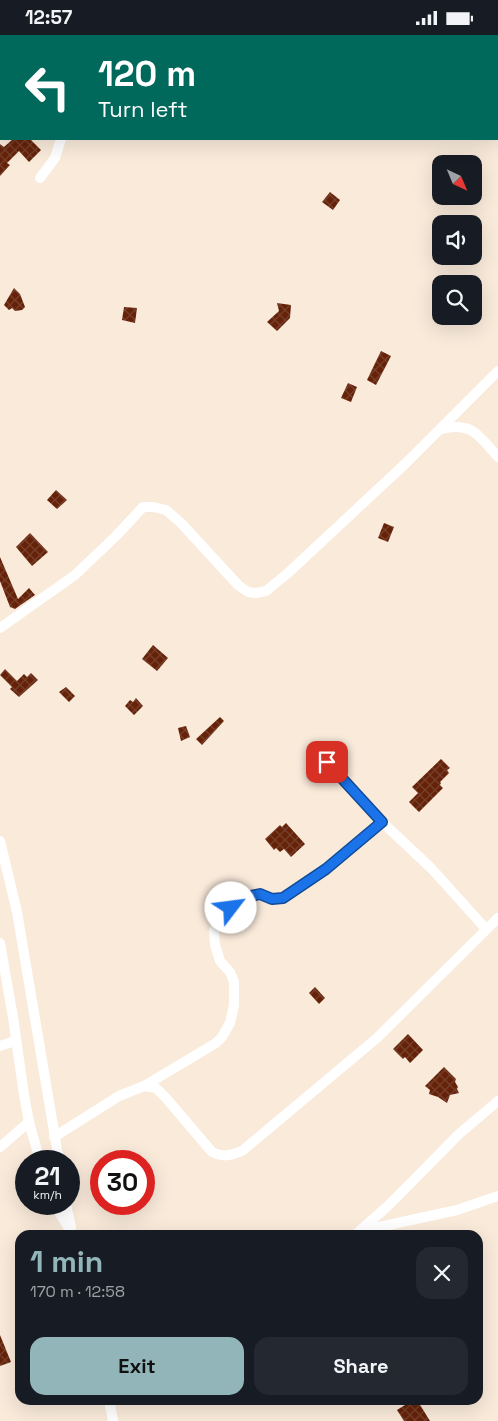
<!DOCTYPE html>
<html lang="en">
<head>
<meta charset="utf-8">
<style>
	:root { --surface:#171b24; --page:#242831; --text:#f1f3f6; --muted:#9ea1a6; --accent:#91b5b8 }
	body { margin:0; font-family:"Space Grotesk",sans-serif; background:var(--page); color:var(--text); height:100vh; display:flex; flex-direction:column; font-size:19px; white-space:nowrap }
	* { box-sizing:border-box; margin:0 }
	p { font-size:16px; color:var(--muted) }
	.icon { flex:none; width:28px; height:28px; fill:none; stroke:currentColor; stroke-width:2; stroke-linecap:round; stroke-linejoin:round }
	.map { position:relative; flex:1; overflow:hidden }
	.details { position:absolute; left:15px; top:1195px; width:468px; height:175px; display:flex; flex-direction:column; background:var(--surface); border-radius:15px; box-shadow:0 5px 20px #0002 }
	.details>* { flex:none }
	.banner { position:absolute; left:0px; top:0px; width:499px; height:105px; box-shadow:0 5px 20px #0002; background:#00695c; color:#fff; overflow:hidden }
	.needle { width:32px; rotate:136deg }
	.controls { position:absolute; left:432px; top:120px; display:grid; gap:10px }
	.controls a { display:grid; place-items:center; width:50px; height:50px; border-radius:10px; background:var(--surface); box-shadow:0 5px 20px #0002; font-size:25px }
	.speed { position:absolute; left:15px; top:1115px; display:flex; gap:10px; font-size:25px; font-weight:700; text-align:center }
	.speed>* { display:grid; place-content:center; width:65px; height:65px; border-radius:50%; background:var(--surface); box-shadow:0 5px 20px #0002; line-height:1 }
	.speed small { font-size:12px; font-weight:400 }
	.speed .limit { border:8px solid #d22; background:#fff; color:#111 }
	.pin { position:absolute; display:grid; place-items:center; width:42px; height:42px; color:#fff; margin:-21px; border-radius:10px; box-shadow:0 2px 8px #0006 }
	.me { position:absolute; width:55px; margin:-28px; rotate:60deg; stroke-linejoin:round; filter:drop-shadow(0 0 4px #0008) }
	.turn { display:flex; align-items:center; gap:18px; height:105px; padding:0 15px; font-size:22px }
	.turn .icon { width:65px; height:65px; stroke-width:2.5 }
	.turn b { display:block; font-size:35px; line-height:42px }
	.round { display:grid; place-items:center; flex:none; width:52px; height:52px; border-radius:15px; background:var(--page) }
	.overview { display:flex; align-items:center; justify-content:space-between; height:85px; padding:0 15px }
	h1 { font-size:30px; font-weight:800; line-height:38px; color:var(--accent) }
	.cta { display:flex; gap:10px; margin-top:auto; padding:10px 15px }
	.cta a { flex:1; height:58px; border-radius:15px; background:var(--accent); color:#111; font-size:20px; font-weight:800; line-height:58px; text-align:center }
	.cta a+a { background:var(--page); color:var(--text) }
	.status { display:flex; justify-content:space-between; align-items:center; height:35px; padding:0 25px; background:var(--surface); direction:ltr }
	.status svg { height:14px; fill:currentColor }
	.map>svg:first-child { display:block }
</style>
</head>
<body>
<div class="status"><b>12:57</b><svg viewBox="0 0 49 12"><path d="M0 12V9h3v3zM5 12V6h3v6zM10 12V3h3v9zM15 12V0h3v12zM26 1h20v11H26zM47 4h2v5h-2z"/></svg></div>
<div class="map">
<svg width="498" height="1386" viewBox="0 0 498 1386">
	<defs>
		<pattern id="building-cross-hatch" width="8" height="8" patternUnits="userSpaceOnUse" patternTransform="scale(1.25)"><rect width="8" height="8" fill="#652209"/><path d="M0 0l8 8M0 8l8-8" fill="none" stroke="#76402c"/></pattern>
	</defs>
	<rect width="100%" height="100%" fill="#f9eada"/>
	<!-- building -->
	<g fill="url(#building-cross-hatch)">
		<polygon points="13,104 30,104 41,115 29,127 19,116 7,128 10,130 0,141 0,109 4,112"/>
		<polygon points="330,157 340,165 333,175 322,167"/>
		<polygon points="14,253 20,259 25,272 22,275 15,276 12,273 9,275 4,270"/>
		<polygon points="277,268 291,270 290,283 277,296 267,287 279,276"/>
		<polygon points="124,272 137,273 135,288 122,285"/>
		<polygon points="381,316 391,321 376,350 367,345"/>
		<polygon points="348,348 357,352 351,367 341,363"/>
		<polygon points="56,455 67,465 57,474 47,465"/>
		<polygon points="384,488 394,492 388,507 378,503"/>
		<polygon points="30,498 48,517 32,531 16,512"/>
		<polygon points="0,522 18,564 29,553 35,560 15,574 10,572 0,546"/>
		<polygon points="153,610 168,623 157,636 142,624"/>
		<polygon points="5,634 17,646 24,639 27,642 31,638 38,645 19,662 10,654 12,652 0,640"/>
		<polygon points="66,652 75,661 69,667 59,657"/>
		<polygon points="136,663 143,671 134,680 125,671 130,665 133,667"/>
		<polygon points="220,682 224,686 202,710 196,704"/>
		<polygon points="186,691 190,702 181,706 178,693"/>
		<polygon points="441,724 450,733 447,735 449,738 440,747 441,748 440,750 443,753 419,777 409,767 418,758 412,752"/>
		<polygon points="286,788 305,809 291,822 284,814 280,817 276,813 274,815 265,804 280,790 282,792"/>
		<polygon points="315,952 325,963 319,969 309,958"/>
		<polygon points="408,999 423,1015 410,1028 405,1022 403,1024 393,1014"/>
		<polygon points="444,1032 456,1044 455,1047 458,1052 457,1054 459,1058 450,1060 447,1068 438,1062 429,1059 430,1055 425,1051"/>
		<polygon points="0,1300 11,1327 0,1331"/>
		<polygon points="413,1365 417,1365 430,1386 404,1386 397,1375"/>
	</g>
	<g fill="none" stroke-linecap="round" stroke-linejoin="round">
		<!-- minor -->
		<g stroke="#fff" stroke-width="10">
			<polyline points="25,1 26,0"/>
			<polyline points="0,18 1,20"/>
			<polyline points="0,82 1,82"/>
			<polyline points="40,143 55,123 61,104"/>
			<path d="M442 394C472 386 479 401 498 422"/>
			<polyline points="0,593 75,540 116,501 143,472 153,472 166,475 181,488 238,550 248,557 256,558 266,556 288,538 405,429 498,336"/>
			<polyline points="327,727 382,787 431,833 486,894"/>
			<polyline points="0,806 17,877 59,1126"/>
			<polyline points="0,908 13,982 24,1060 29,1087 40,1126"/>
			<polyline points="0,1011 15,1006"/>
			<polyline points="144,1051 216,1008 222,1002 230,988 234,970 234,947 230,937 220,926 215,910 214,896 219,884 246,862 260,859 272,864 283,863 326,834 382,787"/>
			<path d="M54 1102 119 1061 144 1051 156 1053 166 1063 212 1117C225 1123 230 1120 242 1116L377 1003 498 883"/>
			<polyline points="0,1112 29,1087"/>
			<polyline points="54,1169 72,1198"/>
			<polyline points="66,1169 71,1192"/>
			<polyline points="361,1196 457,1175 498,1161"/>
			<polyline points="355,1200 390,1169 459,1099 498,1066"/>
			<polyline points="109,1365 113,1386"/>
		</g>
	</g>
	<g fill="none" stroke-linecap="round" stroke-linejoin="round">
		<!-- route casing -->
		<g stroke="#114b97" stroke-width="12">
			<polyline id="route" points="231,873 246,862 260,859 272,864 283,863 326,834 382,787 327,727"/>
		</g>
		<!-- route -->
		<use href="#route" stroke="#1a73e8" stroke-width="9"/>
	</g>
</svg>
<div class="controls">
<a><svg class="needle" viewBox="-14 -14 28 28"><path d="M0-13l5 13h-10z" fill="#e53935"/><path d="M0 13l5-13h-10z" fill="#9ea1a6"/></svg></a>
<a><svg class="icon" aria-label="sound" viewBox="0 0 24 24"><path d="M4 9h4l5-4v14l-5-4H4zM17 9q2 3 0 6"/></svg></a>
<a><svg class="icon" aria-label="search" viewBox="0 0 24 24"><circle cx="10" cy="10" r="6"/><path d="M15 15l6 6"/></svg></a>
</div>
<div class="speed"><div>21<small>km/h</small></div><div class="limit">30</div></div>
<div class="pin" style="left:327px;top:727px;background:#d93025"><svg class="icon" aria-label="arrive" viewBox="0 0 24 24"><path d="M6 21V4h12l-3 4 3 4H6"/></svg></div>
<svg class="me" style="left:231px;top:873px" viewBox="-20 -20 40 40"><circle r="19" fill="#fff"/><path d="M0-13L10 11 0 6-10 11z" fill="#1a73e8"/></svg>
<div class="banner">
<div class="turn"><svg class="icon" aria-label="left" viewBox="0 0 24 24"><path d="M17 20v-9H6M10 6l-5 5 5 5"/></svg><div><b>120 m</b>Turn left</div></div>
</div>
<section class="details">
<div class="overview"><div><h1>1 min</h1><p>170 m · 12:58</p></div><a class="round"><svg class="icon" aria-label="close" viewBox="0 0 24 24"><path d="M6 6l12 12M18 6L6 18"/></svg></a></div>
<div class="cta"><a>Exit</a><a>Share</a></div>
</section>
</div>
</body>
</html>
